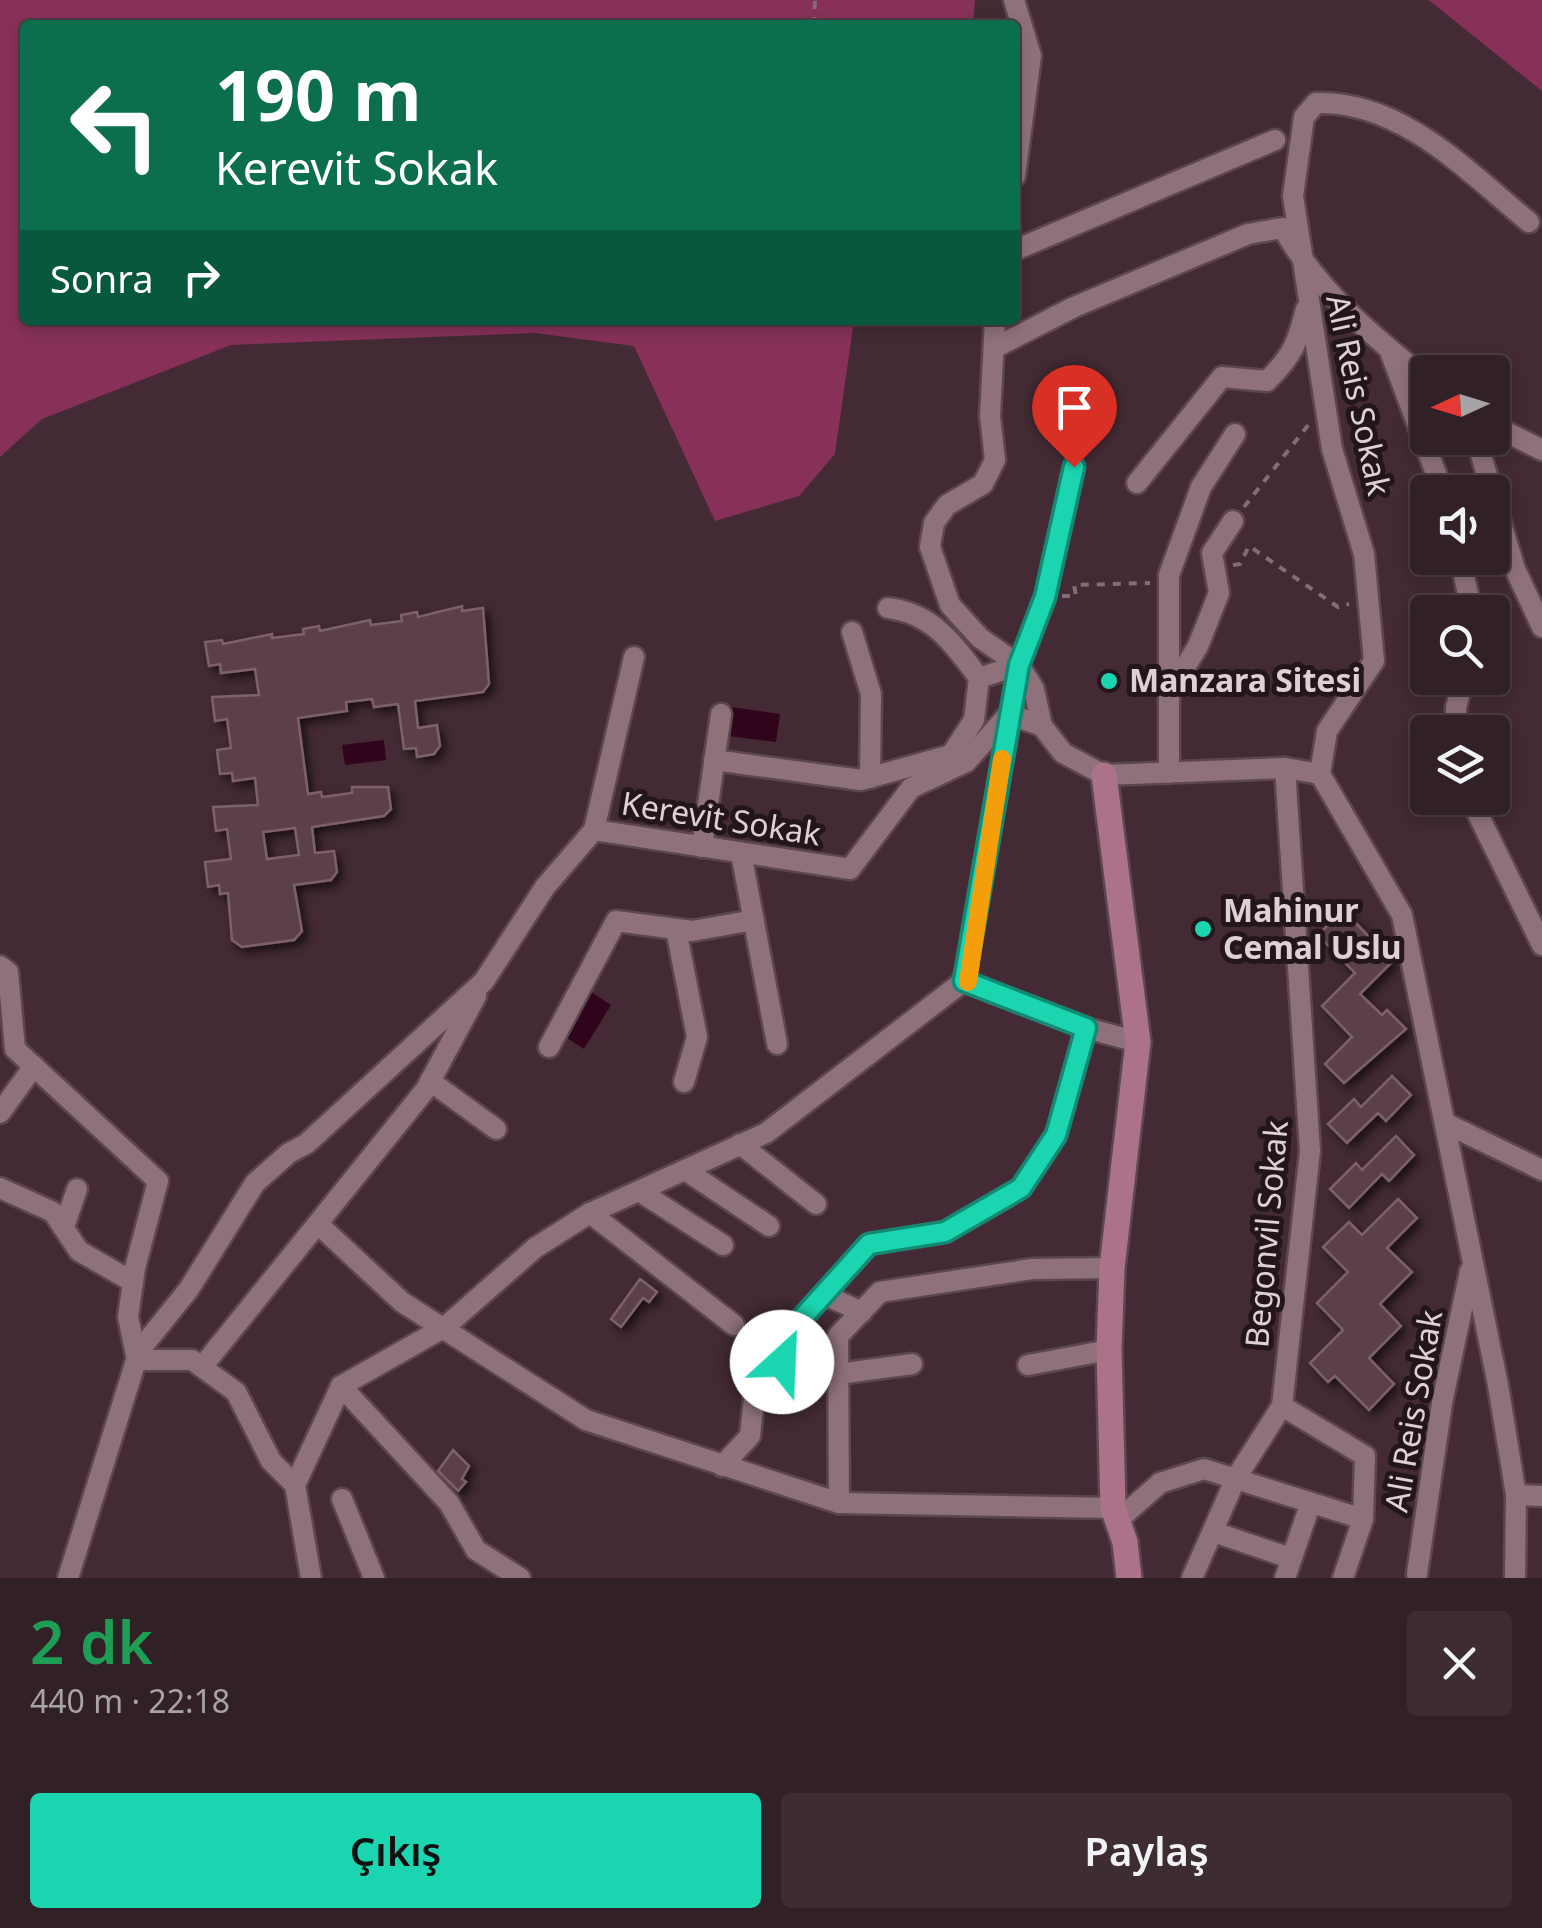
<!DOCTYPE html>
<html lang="tr">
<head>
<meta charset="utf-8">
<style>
	:root { --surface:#322027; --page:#3d2d33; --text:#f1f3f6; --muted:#a8a3a7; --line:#4d3e44; --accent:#1bd5b1 }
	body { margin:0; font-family:"Noto Sans",sans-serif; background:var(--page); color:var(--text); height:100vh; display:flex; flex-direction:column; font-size:38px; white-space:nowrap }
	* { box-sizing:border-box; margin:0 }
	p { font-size:32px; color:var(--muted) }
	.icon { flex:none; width:55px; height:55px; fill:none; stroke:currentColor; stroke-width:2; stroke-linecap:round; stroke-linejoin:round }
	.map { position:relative; height:1578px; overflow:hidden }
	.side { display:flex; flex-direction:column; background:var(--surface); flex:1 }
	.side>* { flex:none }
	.hud { position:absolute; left:20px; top:20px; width:1000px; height:305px; border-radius:10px; box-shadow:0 5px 15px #0003,0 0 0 2px var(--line); background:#0b6e4f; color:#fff; overflow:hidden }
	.needle { width:65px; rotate:266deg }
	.buttons { position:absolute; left:1410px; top:355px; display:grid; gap:20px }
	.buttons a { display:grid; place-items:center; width:100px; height:100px; border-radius:10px; background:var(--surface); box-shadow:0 5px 15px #0003,0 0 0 2px var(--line); font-size:50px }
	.pin { position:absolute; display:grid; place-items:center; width:85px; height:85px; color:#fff; margin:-102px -42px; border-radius:50% 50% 50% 0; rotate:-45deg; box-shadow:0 0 10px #0007 }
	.pin .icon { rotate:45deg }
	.me { position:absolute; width:110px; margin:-55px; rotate:25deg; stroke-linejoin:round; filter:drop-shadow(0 0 8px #0008) }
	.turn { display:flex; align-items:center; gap:35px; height:210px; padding:0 30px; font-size:45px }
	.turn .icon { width:130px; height:130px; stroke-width:2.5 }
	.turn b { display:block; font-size:70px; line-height:85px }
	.then { display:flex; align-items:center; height:95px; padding:0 30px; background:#0003; gap:20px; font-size:38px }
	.round { display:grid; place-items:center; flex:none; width:105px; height:105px; border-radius:10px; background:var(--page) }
	.overview { display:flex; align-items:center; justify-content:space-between; height:170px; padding:0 30px }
	h1 { font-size:60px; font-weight:600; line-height:75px; color:#1e9e55 }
	.primary-button { display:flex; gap:20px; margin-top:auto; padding:20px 30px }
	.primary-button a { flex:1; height:115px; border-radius:10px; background:var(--accent); color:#111; font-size:40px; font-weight:600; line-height:115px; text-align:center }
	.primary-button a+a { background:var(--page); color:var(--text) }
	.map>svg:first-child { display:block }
</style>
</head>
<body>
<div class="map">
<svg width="1542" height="1578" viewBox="0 0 1542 1578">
	<defs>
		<filter id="shadow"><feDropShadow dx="5" dy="5" stdDeviation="5" flood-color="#0009"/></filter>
	</defs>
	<rect width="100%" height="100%" fill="#432a34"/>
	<!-- green -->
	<g fill="#873159">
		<polygon points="0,0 975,0 973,25 25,25 25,320 854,320 835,454 799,496 715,521 634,346 535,333 231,345 42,419 0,457"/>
		<polygon points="1428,0 1542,0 1542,91 1430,1"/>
	</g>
	<!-- water -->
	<g fill="#30041a">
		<polygon points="1066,385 1078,393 1057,423 1045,414"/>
		<polygon points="731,707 780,714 776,742 728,736"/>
		<polygon points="384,740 386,760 345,765 342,745"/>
		<polygon points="591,992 611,1005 584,1049 564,1036"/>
	</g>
	<!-- building -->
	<g fill="#5b404a" stroke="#7d606b" stroke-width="2.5" fill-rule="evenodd" filter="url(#shadow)">
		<path d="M462 606V611L483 608 489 684 483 692 415 701 418 728 437 725 440 746 434 754 417 757 416 748 404 749 398 704 374 707 372 699 346 702 347 711 298 718 308 794 321 792 322 797 352 793V787H388L391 809 384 816 312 827 315 853 334 851 337 872 331 880 294 885 302 931 294 940 242 947 232 940 228 893 220 894 219 885 208 887 205 862 231 859 227 829 216 831 213 807 258 805 255 778 233 781 232 773 220 774 217 750 231 748 227 719 215 721 212 697 259 695 255 669 221 673 220 664 209 666 205 642 222 640 223 644 272 634V638L304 634 303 629 319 626 320 631 370 620 371 625 402 621 401 615 417 612 418 617ZM295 828 299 855 267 859 263 832Z"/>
		<polygon points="1343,910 1393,961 1360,994 1382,1015 1387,1010 1406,1029 1344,1083 1325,1064 1352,1037 1322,1006 1355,973 1318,935"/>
		<polygon points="1392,1076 1411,1095 1386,1121 1378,1113 1347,1143 1328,1124 1354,1099 1361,1107"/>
		<polygon points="1396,1136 1414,1155 1389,1181 1382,1174 1349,1208 1330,1189 1356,1163 1362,1170"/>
		<polygon points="1398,1199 1417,1218 1387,1248 1412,1272 1380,1304 1401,1326 1369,1358 1394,1384 1369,1410 1335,1376 1328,1382 1310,1363 1343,1330 1317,1303 1348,1272 1323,1247 1349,1222 1362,1235"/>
		<polygon points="640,1279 657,1292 649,1302 643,1298 621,1327 611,1319"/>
		<polygon points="453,1450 469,1466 462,1479 466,1482 458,1491 438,1471"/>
	</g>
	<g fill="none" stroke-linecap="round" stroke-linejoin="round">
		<!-- street casing -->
		<g stroke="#5c474f" stroke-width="25">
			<g id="street">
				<polyline points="1014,0 1031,56 1015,176"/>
				<polyline points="1015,250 1275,140"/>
				<polyline points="995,320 990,416 995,460 983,484 947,505 934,523 930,547 950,605 980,638 1019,665 1034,689 1042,726"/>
				<path d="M994 348 1074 307 1248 234 1283 228C1316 289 1374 338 1428 380"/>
				<polyline points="1391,354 1443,492"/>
				<polyline points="1492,425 1542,450"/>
				<polyline points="1476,438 1492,492"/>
				<path d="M1137 483 1222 377 1267 381C1293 355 1297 344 1306 309"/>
				<polyline points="1492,494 1515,569 1542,627"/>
				<polyline points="1460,558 1472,612"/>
				<polyline points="852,632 871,694 870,778"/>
				<polyline points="979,678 1019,665"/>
				<polyline points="1171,690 1198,646 1219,593 1212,553 1233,521"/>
				<polyline points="1456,732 1456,707 1464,678"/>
				<path d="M714 760 861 780 951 755 974 720 979 678C954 644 932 613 888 608"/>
				<polyline points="1169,773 1169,575 1201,487 1235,434"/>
				<polyline points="1470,798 1542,945"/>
				<polyline points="594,830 850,869 911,788 966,762 1009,714 1042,726 1063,753 1104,775 1285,768 1320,774"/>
				<polyline points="702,847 721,714"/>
				<polyline points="741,853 777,1044"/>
				<polyline points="676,929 697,1037 684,1082"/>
				<polyline points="0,966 8,972 15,1049 158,1181 135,1268 128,1317 137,1360 192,1360 236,1392 271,1461 295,1485"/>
				<polyline points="964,981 1086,1028"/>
				<polyline points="549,1047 616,921 692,931 754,920"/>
				<polyline points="430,1081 496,1129"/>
				<polyline points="0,1113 34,1066"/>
				<polyline points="1445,1123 1542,1170"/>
				<polyline points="740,1144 816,1204"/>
				<polyline points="685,1170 769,1226"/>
				<polyline points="0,1188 53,1212 79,1251 133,1282"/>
				<polyline points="639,1191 723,1245"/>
				<polyline points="590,1213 734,1325"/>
				<polyline points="319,1225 402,1302 586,1420 839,1503 1113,1508"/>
				<polyline points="64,1227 77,1189"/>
				<polyline points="825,1295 862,1312"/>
				<polyline points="1028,1365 1109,1350"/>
				<polyline points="202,1367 426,1089 476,996"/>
				<polyline points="838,1374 912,1364"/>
				<polyline points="341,1386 445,1327 535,1248 590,1213 766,1133 964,981 1019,665 1045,597 1074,467"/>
				<polyline points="341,1386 449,1503 476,1550 520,1578"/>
				<polyline points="1282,1406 1365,1456 1363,1519 1343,1578"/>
				<polyline points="722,1466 750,1436 754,1398 771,1396 794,1327 869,1244 945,1232 1021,1188 1056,1135 1086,1028 1138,1042"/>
				<polyline points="1516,1495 1542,1496"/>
				<polyline points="342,1499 374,1578"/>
				<polyline points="839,1503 838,1336 880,1292 1032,1269 1112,1268"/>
				<polyline points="1116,1522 1160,1483 1204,1469 1363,1519"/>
				<polyline points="1214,1532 1290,1558"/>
				<polyline points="1417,1574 1442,1403 1470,1271"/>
				<polyline points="68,1578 139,1351 189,1289 255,1183 289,1153 306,1144 484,981 545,887 594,830 634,657"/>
				<polyline points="311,1578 295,1485 341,1386"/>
				<polyline points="1192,1578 1236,1478 1282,1406 1310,1151 1285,768"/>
				<polyline points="1285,1578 1310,1505"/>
				<path d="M1515 1578 1516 1495 1498 1385 1402 915 1320 774 1327 731 1374 661 1364 554 1332 449 1293 196 1304 117 1316 103C1401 100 1467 171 1529 222"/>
			</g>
		</g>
		<!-- secondary casing -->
		<g stroke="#5c474f" stroke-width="30">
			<polyline id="secondary" points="1104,775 1138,1042 1112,1268 1109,1350 1113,1508 1125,1542 1129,1578"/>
		</g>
		<!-- path -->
		<g stroke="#836d76" stroke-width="4" stroke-dasharray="8 8" stroke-linecap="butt">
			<polyline points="814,25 815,0"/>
			<polyline points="1244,507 1309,424"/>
			<polyline points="1233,565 1240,564 1249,546 1338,607 1349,604"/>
			<polyline points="1062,596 1076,596 1074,585 1150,583"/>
		</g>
		<!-- street -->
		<use href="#street" stroke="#8f717c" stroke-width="20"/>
		<!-- secondary -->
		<use href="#secondary" stroke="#ac728a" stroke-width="25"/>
	</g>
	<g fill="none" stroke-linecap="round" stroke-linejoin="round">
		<!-- route casing -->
		<g stroke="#128a73" stroke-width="25">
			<polyline id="route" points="782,1362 794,1327 869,1244 945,1232 1021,1188 1056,1135 1086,1028 964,981 1019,665 1045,597 1074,467"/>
		</g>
		<!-- route -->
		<use href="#route" stroke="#1bd5b1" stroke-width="18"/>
		<!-- slow -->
		<polyline stroke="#f59e0b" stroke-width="18" points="968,982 1002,759"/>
	</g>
	<!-- markers -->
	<g fill="#1bd5b1" stroke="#22161b" stroke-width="4">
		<circle cx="1109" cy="681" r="10"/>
		<circle cx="1203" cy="929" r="10"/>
	</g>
	<g text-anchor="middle" stroke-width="10" stroke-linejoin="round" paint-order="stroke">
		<!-- street labels -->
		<g font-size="32" fill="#e0cfd5" stroke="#22161b">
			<text transform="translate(1358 395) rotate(78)" y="11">Ali Reis Sokak</text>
			<text transform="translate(721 819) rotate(9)" y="11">Kerevit Sokak</text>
			<text transform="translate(1267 1234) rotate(-85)" y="11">Begonvil Sokak</text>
			<text transform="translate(1414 1411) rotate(-80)" y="11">Ali Reis Sokak</text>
		</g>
		<!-- poi labels -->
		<g font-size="32" font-weight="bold" fill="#e0cfd5" stroke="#22161b" text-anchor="start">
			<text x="1129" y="692">Manzara Sitesi</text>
			<text x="1223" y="922">Mahinur<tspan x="1223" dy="37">Cemal Uslu</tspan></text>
		</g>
	</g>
</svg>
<div class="buttons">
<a><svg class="needle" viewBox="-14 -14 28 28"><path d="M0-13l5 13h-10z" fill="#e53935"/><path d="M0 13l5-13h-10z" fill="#a8a3a7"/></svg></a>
<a><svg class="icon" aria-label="sound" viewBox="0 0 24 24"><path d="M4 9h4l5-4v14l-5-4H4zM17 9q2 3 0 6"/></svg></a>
<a><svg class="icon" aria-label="search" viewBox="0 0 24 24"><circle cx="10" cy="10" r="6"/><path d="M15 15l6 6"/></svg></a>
<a><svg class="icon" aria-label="layers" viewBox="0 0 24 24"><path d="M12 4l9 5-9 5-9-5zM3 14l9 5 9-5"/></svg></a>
</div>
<div class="pin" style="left:1074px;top:467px;background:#d93025"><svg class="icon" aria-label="arrive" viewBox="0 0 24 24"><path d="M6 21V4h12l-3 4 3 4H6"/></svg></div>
<svg class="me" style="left:782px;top:1362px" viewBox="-20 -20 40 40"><circle r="19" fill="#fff"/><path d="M0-13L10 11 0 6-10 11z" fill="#1bd5b1"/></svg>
<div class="hud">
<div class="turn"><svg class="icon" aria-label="left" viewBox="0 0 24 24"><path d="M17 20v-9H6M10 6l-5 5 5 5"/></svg><div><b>190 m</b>Kerevit Sokak</div></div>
<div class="then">Sonra<svg class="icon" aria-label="right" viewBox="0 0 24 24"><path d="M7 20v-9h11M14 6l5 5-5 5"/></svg></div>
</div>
</div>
<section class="side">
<div class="overview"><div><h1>2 dk</h1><p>440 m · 22:18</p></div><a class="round"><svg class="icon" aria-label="close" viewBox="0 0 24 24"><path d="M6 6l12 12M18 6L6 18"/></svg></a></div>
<div class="primary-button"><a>Çıkış</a><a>Paylaş</a></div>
</section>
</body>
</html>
